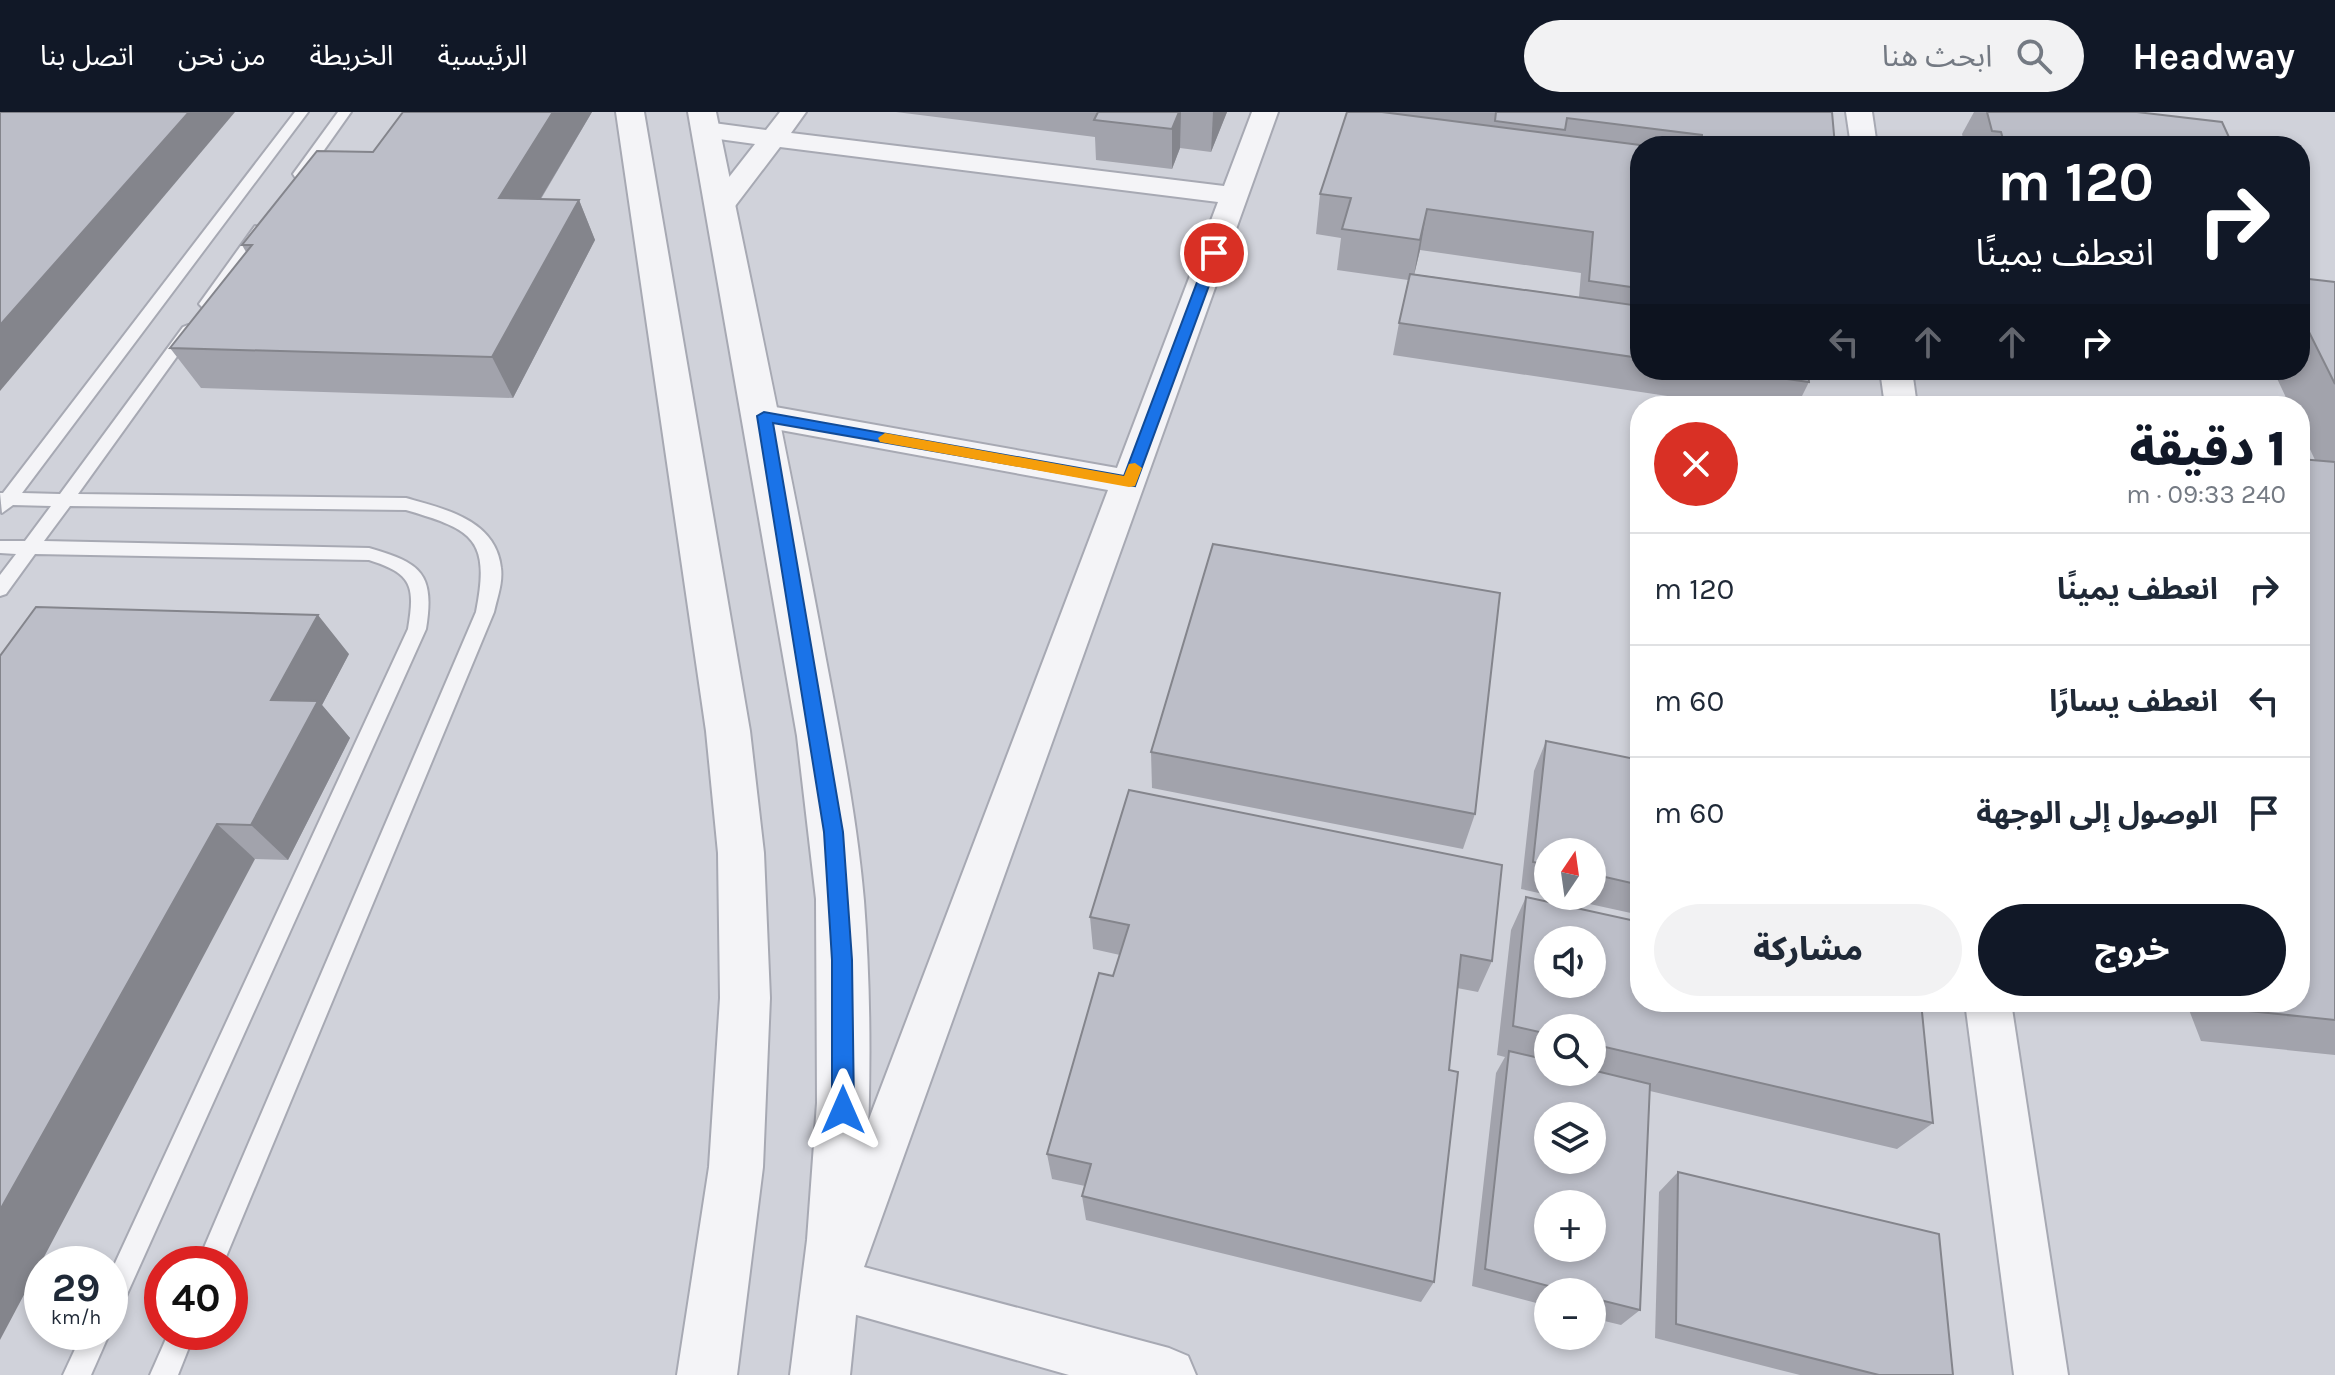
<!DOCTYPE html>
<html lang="ar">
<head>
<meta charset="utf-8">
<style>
	:root { --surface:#fff; --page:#f2f2f3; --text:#1f2937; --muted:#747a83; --line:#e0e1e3; --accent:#111827 }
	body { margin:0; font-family:Karla,"Noto Sans Arabic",sans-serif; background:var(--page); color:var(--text); direction:rtl; height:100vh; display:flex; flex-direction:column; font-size:30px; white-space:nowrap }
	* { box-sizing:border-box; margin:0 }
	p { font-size:26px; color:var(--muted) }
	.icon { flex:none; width:44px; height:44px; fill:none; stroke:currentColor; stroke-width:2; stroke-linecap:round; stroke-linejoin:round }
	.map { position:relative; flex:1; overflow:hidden; direction:ltr }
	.drawer { position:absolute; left:1630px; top:284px; width:680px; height:616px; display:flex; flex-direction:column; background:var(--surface); border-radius:32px; box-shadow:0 4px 12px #0003; direction:rtl }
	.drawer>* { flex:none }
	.hud { position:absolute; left:1630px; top:24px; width:680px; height:244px; border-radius:32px; box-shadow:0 4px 12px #0003; direction:rtl; background:#111827; color:#fff; overflow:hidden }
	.needle { width:52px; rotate:13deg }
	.tools { position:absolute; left:1534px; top:726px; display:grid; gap:16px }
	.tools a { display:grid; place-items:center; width:72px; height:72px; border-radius:50%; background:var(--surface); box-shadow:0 4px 12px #0003; font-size:40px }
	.speed { position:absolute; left:24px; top:1134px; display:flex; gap:16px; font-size:40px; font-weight:700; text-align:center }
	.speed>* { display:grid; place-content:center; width:104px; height:104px; border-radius:50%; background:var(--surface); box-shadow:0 4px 12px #0003; line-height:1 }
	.speed small { font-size:20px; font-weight:400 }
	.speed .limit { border:12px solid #d22; background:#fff; color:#111 }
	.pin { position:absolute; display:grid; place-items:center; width:68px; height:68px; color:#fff; margin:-34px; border:4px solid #fff; border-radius:50%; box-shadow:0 2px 8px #0007 }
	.me { position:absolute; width:88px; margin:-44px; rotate:0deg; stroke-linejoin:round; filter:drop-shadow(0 0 6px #0008) }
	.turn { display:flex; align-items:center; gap:28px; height:168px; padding:0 24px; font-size:36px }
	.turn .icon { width:104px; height:104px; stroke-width:2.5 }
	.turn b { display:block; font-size:56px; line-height:68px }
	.lanes { display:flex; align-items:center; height:76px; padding:0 24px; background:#0003; justify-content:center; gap:40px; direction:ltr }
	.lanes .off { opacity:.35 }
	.round { display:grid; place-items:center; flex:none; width:84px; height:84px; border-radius:42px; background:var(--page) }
	.overview { display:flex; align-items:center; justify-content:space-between; height:136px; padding:0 24px }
	h1 { font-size:48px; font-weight:800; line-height:60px; color:var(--accent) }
	.primary-button { display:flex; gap:16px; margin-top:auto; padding:16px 24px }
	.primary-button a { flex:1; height:92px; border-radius:48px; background:var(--accent); color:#fff; font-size:32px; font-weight:800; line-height:92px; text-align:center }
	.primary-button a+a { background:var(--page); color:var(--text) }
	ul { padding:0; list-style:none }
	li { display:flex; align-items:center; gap:24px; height:112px; padding:0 24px; border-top:2px solid var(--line) }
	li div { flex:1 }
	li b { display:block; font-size:30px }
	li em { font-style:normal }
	header { display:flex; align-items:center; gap:48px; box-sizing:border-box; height:112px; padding:0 40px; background:var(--accent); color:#fff }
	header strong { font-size:38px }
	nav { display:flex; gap:44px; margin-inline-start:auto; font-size:28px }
	.search { width:560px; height:72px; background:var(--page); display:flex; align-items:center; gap:20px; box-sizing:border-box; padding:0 28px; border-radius:44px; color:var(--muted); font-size:30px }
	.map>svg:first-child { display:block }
</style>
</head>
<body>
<header>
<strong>Headway</strong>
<div class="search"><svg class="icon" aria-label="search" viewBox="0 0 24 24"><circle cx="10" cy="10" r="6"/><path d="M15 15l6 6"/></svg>ابحث هنا</div>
<nav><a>الرئيسية</a><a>الخريطة</a><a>من نحن</a><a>اتصل بنا</a></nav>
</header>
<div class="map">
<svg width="2335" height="1263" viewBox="0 0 2335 1263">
	<rect width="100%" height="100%" fill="#e1e3e9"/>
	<!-- built -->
	<path fill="#d0d2da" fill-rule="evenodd" d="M0 0H2335V1263H0ZM1640 34H2300V258H1640ZM1640 294H2300V890H1640ZM1548 740H1592V784H1548ZM1548 828H1592V872H1548ZM1548 916H1592V960H1548ZM1548 1004H1592V1048H1548ZM1548 1092H1592V1136H1548ZM42 1152H110V1220H42ZM162 1152H230V1220H162ZM1548 1180H1592V1224H1548Z"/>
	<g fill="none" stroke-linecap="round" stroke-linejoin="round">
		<!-- service casing -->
		<g stroke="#a7a9b3" stroke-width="4">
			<g id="service">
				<path d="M295 0H308L22 381 60 382 183 215 188 213 196 218 78 382 406 386C445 397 496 408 501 456 503 471 497 486 494 500L223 1152H197L476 500C490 428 475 418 406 398L70 394 44 429 369 436C421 451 435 461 426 517L119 1200 110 1204V1162L408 517C415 474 413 462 369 448L35 442 6 482 0 484V463L16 442 0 441V429H25L51 394 13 393 2 401 0 381H3Z"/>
				<polygon points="338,0 351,0 305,65 295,65 293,62"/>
				<polygon points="255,114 267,117 212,195 202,195 199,192"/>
				<polygon points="110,1219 110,1220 91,1263 63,1263 83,1220"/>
				<polygon points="169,1220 195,1220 178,1263 150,1263"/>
			</g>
		</g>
		<!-- minor casing -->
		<g stroke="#a7a9b3" stroke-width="4">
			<g id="minor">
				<polygon points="780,0 806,0 791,21 1224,74 1252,0 1278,0 864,1155 1169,1236 1188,1244 1196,1263 1069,1263 814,1191 806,1173 1108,378 764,315 752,312 748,304 752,296 764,293 1117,356 1218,90 780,35 729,102 709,102 705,96 755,32 697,24 693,18 697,12 706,10 766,18"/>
				<polygon points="1846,0 1872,0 1877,34 1851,34"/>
				<polygon points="1880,258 1912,258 1917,294 1885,294"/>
				<polygon points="1965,890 2011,890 2068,1263 2014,1263"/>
			</g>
		</g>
		<!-- tertiary casing -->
		<g stroke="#a7a9b3" stroke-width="4">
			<g id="tertiary">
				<polygon points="616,0 644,0 750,619 764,741 770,886 763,1055 737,1263 677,1263 709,1055 720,886 718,741 706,619"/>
				<path d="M688 0H716C751 170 787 339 819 510 836 603 856 695 864 789 876 947 867 1105 850 1263H790L807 1128 817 991 816 787 797 624Z"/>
			</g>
		</g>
		<!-- service -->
		<use href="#service" fill="#f4f4f7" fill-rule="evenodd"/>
		<!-- minor -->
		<use href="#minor" fill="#f4f4f7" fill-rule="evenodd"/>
		<!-- tertiary -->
		<use href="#tertiary" fill="#f4f4f7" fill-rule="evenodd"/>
	</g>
	<!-- wall -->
	<g fill="#a2a3ac" fill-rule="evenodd">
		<polygon points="403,0 592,0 541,87 579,88 595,128 513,286 201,276 170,236 246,140 242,133 373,40"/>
		<polygon points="896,0 1227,0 1211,40 1180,36 1172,57 1096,48 1095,25"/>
		<path d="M1347 0H1455L1454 9 1455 0H1832L1835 34H1640V258H1808L1809 270 1797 294H1734L1393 243 1399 211 1408 168 1337 158 1341 126 1316 122 1320 82ZM1420 138 1581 161 1579 185 1414 162Z"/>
		<polygon points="1974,0 2137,0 2233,34 1965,34 1962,22"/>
		<polygon points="2300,166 2335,170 2335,943 2201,929 2186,890 2300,890 2315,348 2300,316 2300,294 2290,294 2273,258 2300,258"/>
		<polygon points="349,542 322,593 350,626 288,748 255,747 0,544"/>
		<polygon points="1546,629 1640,648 1640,803 1553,784 1592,784 1592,740 1548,740 1548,783 1521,777 1534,659"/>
		<polygon points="1151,640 1475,702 1463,737 1152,676"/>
		<polygon points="1129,678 1492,849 1478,880 1457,876 1449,958 1434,1170 1421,1190 1086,1108 1082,1084 1085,1074 1052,1067 1047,1042 1113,864 1120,843 1093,837 1090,805"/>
		<path d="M1526 785 1933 1011 1897 1037 1650 979 1640 1198 1621 1213 1592 1206V1180H1548V1194L1472 1174 1496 961 1505 945 1497 943 1511 818ZM1548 916H1592V960H1548Z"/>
		<polygon points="1678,1060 1953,1263 1800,1263 1655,1226 1659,1080"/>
	</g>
	<!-- shaded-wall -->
	<g fill="#84858c">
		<polygon points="189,0 235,0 0,279 0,213"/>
		<polygon points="553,0 592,0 517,126 499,86"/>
		<polygon points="1179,0 1181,0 1180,36 1172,57 1172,17"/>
		<polygon points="1213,0 1227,0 1211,40"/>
		<polygon points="579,88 595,128 513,286 492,245"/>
		<polygon points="1427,97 1420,138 1413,168 1420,128"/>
		<polygon points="318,503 349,542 322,593 350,626 288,748 251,713 271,588"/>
		<polygon points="217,712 255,747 0,1228 0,1098"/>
	</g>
	<!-- building -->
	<g fill="#bcbec8" stroke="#84858c" stroke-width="2" fill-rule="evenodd">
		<polygon points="0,0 189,0 0,213"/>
		<polygon points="403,0 553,0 499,86 579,88 492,245 170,236 252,133 242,133 317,39 373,40"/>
		<polygon points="1098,0 1179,0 1172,17 1094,8"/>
		<polygon points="1347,0 1382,0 1648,34 1640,34 1640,162 1639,162 1638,176 1589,169 1593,120 1427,97 1420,128 1342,117 1351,86 1320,82"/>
		<polygon points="1496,0 1832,0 1835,34 1702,34 1702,23 1567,6 1565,18 1495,9"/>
		<polygon points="1987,0 2137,0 2222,10 2233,34 2005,34 2001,20 1992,19"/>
		<polygon points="1410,162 1640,194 1640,246 1399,211"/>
		<polygon points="2300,166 2335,170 2335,272 2300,202"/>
		<polygon points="1723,258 1808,258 1809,270"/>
		<polygon points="2300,347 2335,350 2335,908 2249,899 2245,890 2300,890"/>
		<polygon points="1213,432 1500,481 1475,702 1151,640"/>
		<polygon points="36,495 318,503 271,588 318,589 251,713 217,712 0,1098 0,544"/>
		<polygon points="1546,629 1640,648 1640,773 1592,762 1592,740 1548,740 1548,753 1533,750"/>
		<polygon points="1129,678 1502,753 1492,849 1461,843 1449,958 1458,960 1434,1170 1082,1084 1091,1052 1047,1042 1099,861 1113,864 1129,813 1090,805"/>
		<path d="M1526 785 1640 810V890H1921L1933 1011 1592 932V916H1548V922L1513 914ZM1548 828H1592V872H1548Z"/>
		<path d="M1509 939 1548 948V960H1592V958L1650 972 1640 1198 1592 1186V1180H1571L1485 1157ZM1548 1004H1592V1048H1548ZM1548 1092H1592V1136H1548Z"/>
		<polygon points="1678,1060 1939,1122 1953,1263 1879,1263 1676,1212"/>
	</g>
	<!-- route -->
	<polygon fill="#1a73e8" stroke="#114b97" stroke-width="2" points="1214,137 1221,141 1135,374 773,311 843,720 852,848 854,998 851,1005 843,1008 835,1005 832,998 832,848 824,720 757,304 764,300 1124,364 1208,141"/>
	<!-- slow -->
	<polygon fill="#f59e0b" points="885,321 1124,364 1129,352 1135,351 1142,356 1135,374 1129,375 880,330 878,326"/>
</svg>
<div class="tools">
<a><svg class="needle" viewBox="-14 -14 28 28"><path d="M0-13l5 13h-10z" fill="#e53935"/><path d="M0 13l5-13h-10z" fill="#747a83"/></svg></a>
<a><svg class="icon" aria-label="sound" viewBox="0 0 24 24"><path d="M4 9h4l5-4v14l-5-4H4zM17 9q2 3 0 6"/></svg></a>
<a><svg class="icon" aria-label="search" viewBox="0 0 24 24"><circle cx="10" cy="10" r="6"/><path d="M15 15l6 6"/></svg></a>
<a><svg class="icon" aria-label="layers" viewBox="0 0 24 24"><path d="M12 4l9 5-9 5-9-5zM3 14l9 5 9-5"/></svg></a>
<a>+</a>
<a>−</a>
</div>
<div class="speed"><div>29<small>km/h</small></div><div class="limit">40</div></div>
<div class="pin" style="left:1214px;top:141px;background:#d93025"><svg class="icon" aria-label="arrive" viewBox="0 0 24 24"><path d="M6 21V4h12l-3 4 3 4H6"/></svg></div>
<svg class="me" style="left:843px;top:998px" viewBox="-20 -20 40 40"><path d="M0-17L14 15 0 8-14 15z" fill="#1a73e8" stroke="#fff" stroke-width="4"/></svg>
<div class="hud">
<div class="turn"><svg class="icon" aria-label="right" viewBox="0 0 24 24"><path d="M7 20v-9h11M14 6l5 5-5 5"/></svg><div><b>120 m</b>انعطف يمينًا</div></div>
<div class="lanes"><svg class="icon off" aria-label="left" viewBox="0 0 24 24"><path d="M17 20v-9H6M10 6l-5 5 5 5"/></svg><svg class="icon off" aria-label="ahead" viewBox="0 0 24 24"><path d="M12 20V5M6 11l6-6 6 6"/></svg><svg class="icon off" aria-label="ahead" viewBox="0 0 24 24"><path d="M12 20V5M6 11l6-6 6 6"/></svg><svg class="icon" aria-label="right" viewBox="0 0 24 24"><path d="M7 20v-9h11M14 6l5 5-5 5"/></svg></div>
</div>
<section class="drawer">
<div class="overview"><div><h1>1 دقيقة</h1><p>240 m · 09:33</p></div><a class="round" style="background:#d93025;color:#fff"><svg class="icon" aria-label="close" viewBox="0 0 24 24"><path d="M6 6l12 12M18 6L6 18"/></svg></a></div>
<ul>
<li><svg class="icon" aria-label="right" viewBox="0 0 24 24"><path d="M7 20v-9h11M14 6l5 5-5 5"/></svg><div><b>انعطف يمينًا</b></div><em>120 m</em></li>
<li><svg class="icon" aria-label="left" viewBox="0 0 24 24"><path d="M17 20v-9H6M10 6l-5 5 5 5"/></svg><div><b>انعطف يسارًا</b></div><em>60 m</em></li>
<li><svg class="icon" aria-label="arrive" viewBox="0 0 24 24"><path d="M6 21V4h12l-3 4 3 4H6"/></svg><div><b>الوصول إلى الوجهة</b></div><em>60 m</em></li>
</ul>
<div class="primary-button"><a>خروج</a><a>مشاركة</a></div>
</section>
</div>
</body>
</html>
